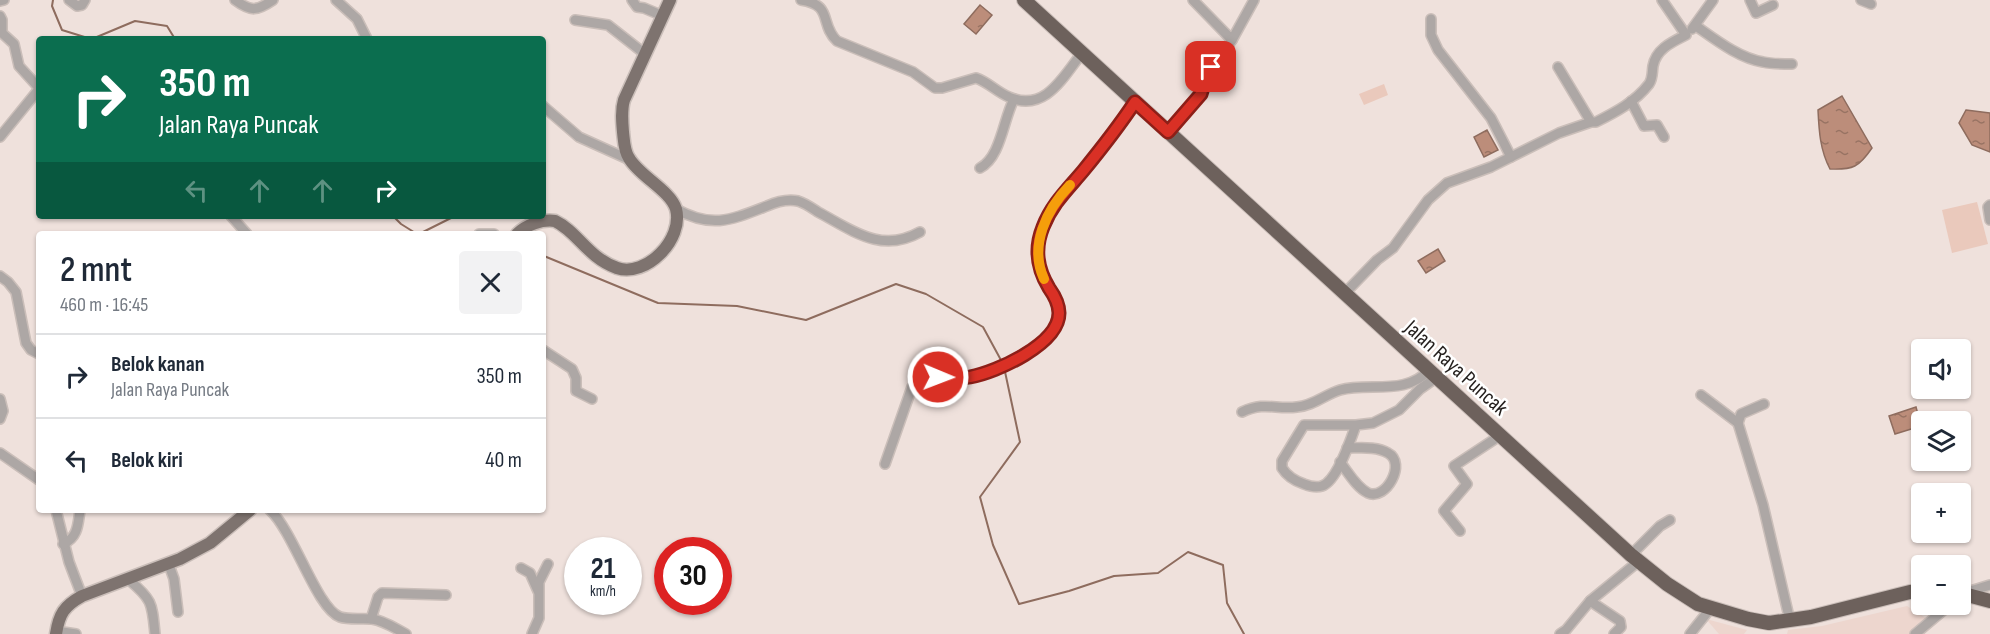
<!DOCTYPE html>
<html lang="id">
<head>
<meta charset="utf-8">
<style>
	:root { --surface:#fff; --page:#f2f2f3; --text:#1f2937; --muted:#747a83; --line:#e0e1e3 }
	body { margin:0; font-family:"Sofia Sans Condensed",sans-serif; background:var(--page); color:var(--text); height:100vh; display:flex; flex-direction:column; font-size:22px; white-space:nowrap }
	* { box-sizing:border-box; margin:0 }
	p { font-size:20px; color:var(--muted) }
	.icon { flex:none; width:33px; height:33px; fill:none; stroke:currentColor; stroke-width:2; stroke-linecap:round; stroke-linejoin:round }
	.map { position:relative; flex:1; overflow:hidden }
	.panel { position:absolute; left:36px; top:231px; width:510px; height:282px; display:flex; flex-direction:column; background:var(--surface); border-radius:6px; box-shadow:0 2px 4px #0004 }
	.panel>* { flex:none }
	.banner { position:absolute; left:36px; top:36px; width:510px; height:183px; border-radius:6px; box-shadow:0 2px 4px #0004; background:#0b6e4f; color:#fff; overflow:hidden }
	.tools { position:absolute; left:1911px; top:339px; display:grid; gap:12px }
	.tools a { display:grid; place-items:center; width:60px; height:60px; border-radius:6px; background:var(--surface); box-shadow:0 2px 4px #0004; font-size:30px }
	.speed { position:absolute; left:564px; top:537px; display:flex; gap:12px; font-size:30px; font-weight:700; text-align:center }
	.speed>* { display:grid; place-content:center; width:78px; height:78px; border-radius:50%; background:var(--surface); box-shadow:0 2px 4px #0004; line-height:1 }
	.speed small { font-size:15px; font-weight:400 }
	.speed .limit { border:9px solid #d22; background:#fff; color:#111 }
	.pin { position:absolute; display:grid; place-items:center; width:51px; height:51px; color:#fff; margin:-26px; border-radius:12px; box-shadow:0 3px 9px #0006 }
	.me { position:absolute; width:66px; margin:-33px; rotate:91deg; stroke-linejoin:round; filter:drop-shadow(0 0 4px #0008) }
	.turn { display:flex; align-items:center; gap:21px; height:126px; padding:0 24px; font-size:27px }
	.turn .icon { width:78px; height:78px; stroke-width:2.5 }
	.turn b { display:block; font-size:42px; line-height:51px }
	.lanes { display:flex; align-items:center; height:57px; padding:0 24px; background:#0003; justify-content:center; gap:30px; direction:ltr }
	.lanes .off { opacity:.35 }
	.round { display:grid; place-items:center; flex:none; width:63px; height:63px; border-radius:6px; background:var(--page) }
	.head { display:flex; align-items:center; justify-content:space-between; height:102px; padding:0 24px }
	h1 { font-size:36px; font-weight:600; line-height:45px }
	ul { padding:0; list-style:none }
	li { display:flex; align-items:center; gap:18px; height:84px; padding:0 24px; border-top:2px solid var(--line) }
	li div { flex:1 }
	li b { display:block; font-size:22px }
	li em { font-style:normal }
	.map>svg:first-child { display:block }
</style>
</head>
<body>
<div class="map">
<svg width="1990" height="634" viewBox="0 0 1990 634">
	<defs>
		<pattern id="water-ripples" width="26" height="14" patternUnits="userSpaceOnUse" patternTransform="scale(1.5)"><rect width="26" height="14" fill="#bc8d7a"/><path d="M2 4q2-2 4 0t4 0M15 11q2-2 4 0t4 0" fill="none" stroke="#987363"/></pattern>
	</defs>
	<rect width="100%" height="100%" fill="#efe1dc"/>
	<!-- built -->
	<g fill="#edd6ce">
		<polygon points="1907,606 1929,620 1910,634 1787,634 1788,630 1822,626"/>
		<polygon points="1706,619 1747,630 1744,634 1719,634"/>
	</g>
	<!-- garden -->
	<g fill="#eac9bc">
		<polygon points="1384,84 1388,95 1364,105 1359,94"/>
		<polygon points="1977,202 1988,244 1952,253 1942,210"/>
	</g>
	<!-- water -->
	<g fill="url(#water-ripples)" stroke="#8e6c5e" stroke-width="1.5">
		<polygon points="980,5 992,15 976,34 964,24"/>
		<path d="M1842 96 1872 148C1859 167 1853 170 1830 169 1820 150 1819 131 1818 110Z"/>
		<polygon points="1966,110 1990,113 1990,152 1972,145 1959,123"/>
		<polygon points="1487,130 1498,150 1484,157 1474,137"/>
		<polygon points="1438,249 1445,261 1426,273 1418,261"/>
		<polygon points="1916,407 1921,426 1895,434 1889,416"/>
	</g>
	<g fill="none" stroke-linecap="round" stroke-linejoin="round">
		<!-- stream -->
		<g stroke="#8e6c5e" stroke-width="2">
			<polyline points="53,0 52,6 62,30 91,39"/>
			<polyline points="92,39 135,21 167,26 175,39"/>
			<polyline points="393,216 401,224 417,234"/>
			<polyline points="419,234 455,216"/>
			<polyline points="543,253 544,256 658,303 737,306 806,320 896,284 926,294 983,327 1002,362"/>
			<polyline points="1004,367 1020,442 980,497 993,545 1019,604 1069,591 1114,576 1158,573 1188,552 1223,565 1227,603 1244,634"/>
		</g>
		<!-- minor casing -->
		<g stroke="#cabeb9" stroke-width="12">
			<g id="minor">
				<polyline points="69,0 77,6 82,5 85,0"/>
				<path d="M235 0C251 12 257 11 273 0"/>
				<polyline points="336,0 357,19 367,39"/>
				<polyline points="632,0 637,7 644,8 663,16"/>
				<path d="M801 0C834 5 819 24 837 41L913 72 935 88H942L976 78C988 82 997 92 1009 97 1045 113 1063 77 1082 53"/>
				<polyline points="1193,0 1232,40"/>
				<polyline points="1750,0 1756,13 1773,5"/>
				<polyline points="1861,0 1871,4"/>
				<polyline points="0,1 4,0"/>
				<polyline points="0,16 2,20 2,33 14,44 19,66 39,88"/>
				<polyline points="1431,19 1431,35 1438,50 1491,118 1511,157"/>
				<polyline points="575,20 608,25 645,54"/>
				<path d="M1696 26C1716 40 1739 58 1763 62 1772 64 1782 64 1792 64"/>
				<polyline points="1692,29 1713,0"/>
				<polyline points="1558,67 1591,122"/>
				<polyline points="1631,101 1644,126 1657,125 1664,137"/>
				<polyline points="543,106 579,137 630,160"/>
				<polyline points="1168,132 1201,94 1208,72 1232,40 1254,0"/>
				<polyline points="0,137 39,89"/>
				<path d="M980 168C1001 157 1003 120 1014 99"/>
				<polyline points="1990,205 1988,207 1990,220"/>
				<path d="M676 209C712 229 731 220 767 206 776 202 788 199 798 201 805 203 812 208 818 212 852 230 881 254 920 232"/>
				<polyline points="231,216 247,234"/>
				<polyline points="479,234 494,234"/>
				<polyline points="0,276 8,282 16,292 26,343 31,350 39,354"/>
				<path d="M1345 293 1377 260 1393 248 1428 200 1447 183 1491 167 1559 133 1591 122H1596C1616 112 1635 102 1649 84 1653 78 1652 72 1653 66 1656 49 1672 42 1686 35L1662 0"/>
				<polyline points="543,350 572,369 576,378 576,391 592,399"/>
				<polyline points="1701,395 1738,423"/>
				<polyline points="0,399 3,411 0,419"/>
				<polyline points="1764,404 1741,414 1738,423 1763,505 1790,621"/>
				<path d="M1242 412C1266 401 1275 410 1297 407 1313 406 1326 394 1340 390 1369 382 1406 396 1429 370"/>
				<path d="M1356 425C1351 439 1337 481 1322 486 1316 488 1309 486 1304 484 1295 481 1287 476 1282 468V461L1304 425H1356L1373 423 1399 410 1420 389 1437 377"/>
				<polyline points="0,453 39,480"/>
				<path d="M1340 462C1348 472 1356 487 1368 493 1386 501 1407 463 1388 453 1377 446 1360 448 1347 448"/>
				<path d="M885 464 912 387C925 369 958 380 977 375 1004 368 1033 354 1051 332 1075 303 1031 280 1038 243 1045 211 1066 192 1086 167 1103 146 1120 124 1135 101"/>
				<polyline points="56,510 69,562 82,596"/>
				<path d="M270 510C294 532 317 609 340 617 349 620 362 618 372 619 385 621 394 628 406 634"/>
				<polyline points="1460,531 1444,511 1467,484 1454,466 1501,435"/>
				<path d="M63 544C78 538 78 524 80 510"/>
				<polyline points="1631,555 1660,526 1670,520"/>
				<polyline points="169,565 174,579 178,612"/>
				<polyline points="521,568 530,573 538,591"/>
				<path d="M129 580C153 600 152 604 155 634"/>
				<polyline points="1964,593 1990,585"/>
				<polyline points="1590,601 1620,621 1621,627 1614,634"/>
				<polyline points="371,619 378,597 382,593 446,595"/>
				<polyline points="56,631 76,634"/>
				<polyline points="532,634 539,618 539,582 548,564"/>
				<polyline points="1560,634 1566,630 1590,601 1639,561"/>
				<polyline points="1690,634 1710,609"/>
				<polyline points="1915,634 1951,604"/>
			</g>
		</g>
		<!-- major casing -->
		<g stroke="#cabeb9" stroke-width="15">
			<g id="major">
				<path d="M517 234C526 225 542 219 555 221 578 232 587 257 617 268 646 278 684 239 676 209 670 190 639 176 629 158 624 151 624 140 623 132 622 121 621 110 624 100L670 0"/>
				<path d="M56 634C59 614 64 606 82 596L180 559 210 543 250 510"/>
			</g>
		</g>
		<!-- highway casing -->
		<g stroke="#cabeb9" stroke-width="16">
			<g id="highway">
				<polyline points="1024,0 1631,555 1667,584 1698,604 1748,619 1769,623 1811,617 1910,592 1922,591"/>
				<polyline points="1960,593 1990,601"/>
			</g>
		</g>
		<!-- minor -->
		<use href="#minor" stroke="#ada7a5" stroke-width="9"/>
		<!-- major -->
		<use href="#major" stroke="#7e736f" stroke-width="12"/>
		<!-- highway -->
		<use href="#highway" stroke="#6d615c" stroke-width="14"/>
	</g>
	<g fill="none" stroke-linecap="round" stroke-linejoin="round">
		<!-- route casing -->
		<g stroke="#8d1f18" stroke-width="15">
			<path id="route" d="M938 377C949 378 960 379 970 377 997 372 1059 344 1059 313 1059 304 1054 295 1049 288 1037 268 1034 249 1043 227 1052 204 1067 190 1083 171 1101 149 1119 126 1135 102L1168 132 1201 94 1207 74 1211 67"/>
		</g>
		<!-- route -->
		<use href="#route" stroke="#d93025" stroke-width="10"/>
		<!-- slow -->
		<path stroke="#f59e0b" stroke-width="10" d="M1044 279C1029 246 1046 210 1070 185"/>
	</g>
	<g text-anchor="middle" stroke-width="5" stroke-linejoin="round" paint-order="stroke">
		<!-- street labels -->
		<g font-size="22" fill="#231e1c" stroke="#fff">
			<text transform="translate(1457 367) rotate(42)" y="8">Jalan Raya Puncak</text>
		</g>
	</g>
</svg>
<div class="tools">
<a><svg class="icon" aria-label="sound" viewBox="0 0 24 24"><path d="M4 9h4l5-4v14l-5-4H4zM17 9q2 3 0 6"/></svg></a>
<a><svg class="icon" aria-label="layers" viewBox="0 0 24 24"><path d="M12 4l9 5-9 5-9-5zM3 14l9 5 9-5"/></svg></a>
<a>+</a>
<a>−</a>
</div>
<div class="speed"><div>21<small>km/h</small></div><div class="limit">30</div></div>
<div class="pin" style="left:1211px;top:67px;background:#d93025"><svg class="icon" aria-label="arrive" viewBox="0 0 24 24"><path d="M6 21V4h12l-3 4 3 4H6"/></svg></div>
<svg class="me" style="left:938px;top:377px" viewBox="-20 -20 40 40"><circle r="17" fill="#d93025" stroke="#fff" stroke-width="3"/><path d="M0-11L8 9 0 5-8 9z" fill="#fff"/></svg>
<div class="banner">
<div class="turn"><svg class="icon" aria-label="right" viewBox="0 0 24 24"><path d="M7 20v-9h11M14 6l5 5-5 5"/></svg><div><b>350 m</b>Jalan Raya Puncak</div></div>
<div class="lanes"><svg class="icon off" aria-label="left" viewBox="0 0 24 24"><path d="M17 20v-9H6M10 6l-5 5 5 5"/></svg><svg class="icon off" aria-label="ahead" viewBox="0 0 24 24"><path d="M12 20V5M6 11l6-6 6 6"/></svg><svg class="icon off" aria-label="ahead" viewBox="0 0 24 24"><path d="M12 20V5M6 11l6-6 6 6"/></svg><svg class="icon" aria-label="right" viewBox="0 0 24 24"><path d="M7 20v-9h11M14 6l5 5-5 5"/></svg></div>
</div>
<section class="panel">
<div class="head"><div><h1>2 mnt</h1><p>460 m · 16:45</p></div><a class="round"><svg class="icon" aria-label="close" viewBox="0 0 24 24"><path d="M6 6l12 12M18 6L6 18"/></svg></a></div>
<ul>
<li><svg class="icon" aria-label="right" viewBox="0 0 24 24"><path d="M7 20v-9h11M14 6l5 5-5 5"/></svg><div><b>Belok kanan</b><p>Jalan Raya Puncak</p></div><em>350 m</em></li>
<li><svg class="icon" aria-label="left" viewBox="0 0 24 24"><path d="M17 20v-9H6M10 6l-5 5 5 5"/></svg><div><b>Belok kiri</b></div><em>40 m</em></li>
</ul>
</section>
</div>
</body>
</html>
